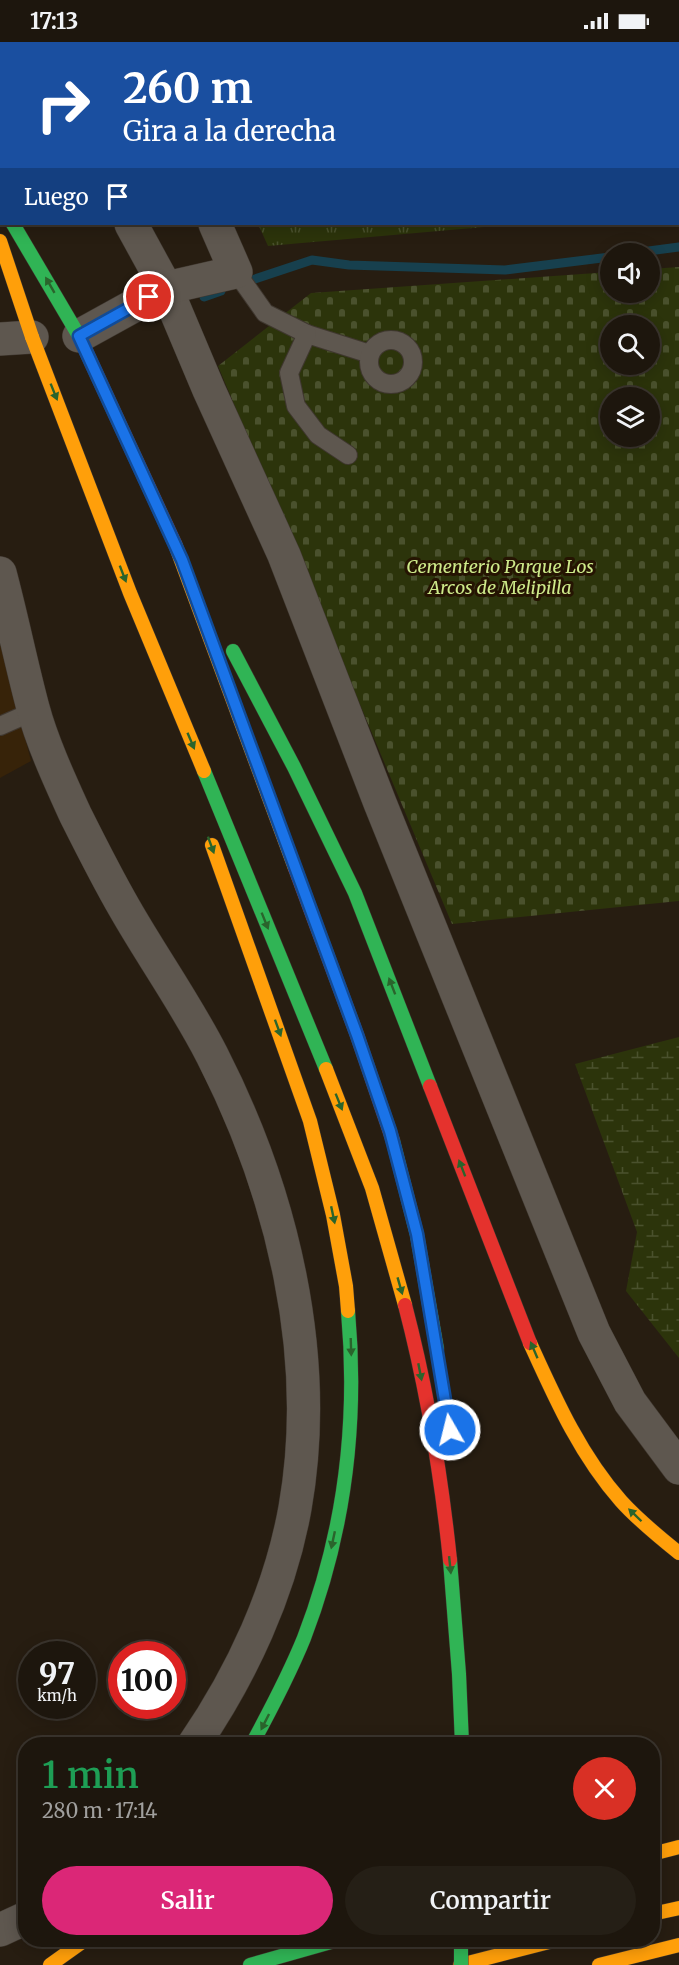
<!DOCTYPE html>
<html lang="es">
<head>
<meta charset="utf-8">
<style>
	:root { --surface:#1d160d; --page:#251f16; --text:#f1f3f6; --muted:#a09f9d; --line:#3b352e; --accent:#db2777 }
	body { margin:0; font-family:Merriweather,serif; background:var(--page); color:var(--text); height:100vh; display:flex; flex-direction:column; font-size:22px; white-space:nowrap }
	* { box-sizing:border-box; margin:0 }
	p { font-size:20px; color:var(--muted) }
	.icon { flex:none; width:33px; height:33px; fill:none; stroke:currentColor; stroke-width:2; stroke-linecap:round; stroke-linejoin:round }
	.map { position:relative; flex:1; overflow:hidden }
	.drawer { position:absolute; left:18px; top:1695px; width:642px; height:210px; display:flex; flex-direction:column; background:var(--surface); border-radius:24px; box-shadow:0 3px 15px #0003,0 0 0 2px var(--line) }
	.drawer>* { flex:none }
	.banner { position:absolute; left:0px; top:0px; width:680px; height:183px; box-shadow:0 3px 15px #0003,0 0 0 2px var(--line); background:#1a4fa0; color:#fff; overflow:hidden }
	.tools { position:absolute; left:600px; top:201px; display:grid; gap:12px }
	.tools a { display:grid; place-items:center; width:60px; height:60px; border-radius:50%; background:var(--surface); box-shadow:0 3px 15px #0003,0 0 0 2px var(--line); font-size:30px }
	.speed { position:absolute; left:18px; top:1599px; display:flex; gap:12px; font-size:30px; font-weight:700; text-align:center }
	.speed>* { display:grid; place-content:center; width:78px; height:78px; border-radius:50%; background:var(--surface); box-shadow:0 3px 15px #0003,0 0 0 2px var(--line); line-height:1 }
	.speed small { font-size:15px; font-weight:400 }
	.speed .limit { border:9px solid #d22; background:#fff; color:#111 }
	.pin { position:absolute; display:grid; place-items:center; width:51px; height:51px; color:#fff; margin:-26px; border:3px solid #fff; border-radius:50%; box-shadow:0 2px 6px #0007 }
	.me { position:absolute; width:66px; margin:-33px; rotate:352deg; stroke-linejoin:round; filter:drop-shadow(0 0 4px #0008) }
	.turn { display:flex; align-items:center; gap:21px; height:126px; padding:0 24px; font-size:27px }
	.turn .icon { width:78px; height:78px; stroke-width:2.5 }
	.turn b { display:block; font-size:42px; line-height:51px }
	.then { display:flex; align-items:center; height:57px; padding:0 24px; background:#0003; gap:12px; font-size:22px }
	.round { display:grid; place-items:center; flex:none; width:63px; height:63px; border-radius:32px; background:var(--page) }
	.headline { display:flex; align-items:center; justify-content:space-between; height:102px; padding:0 24px }
	h1 { font-size:36px; font-weight:600; line-height:45px; color:#1e9e55 }
	.button { display:flex; gap:12px; margin-top:auto; padding:12px 24px }
	.button a { flex:1; height:69px; border-radius:36px; background:var(--accent); color:#fff; font-size:24px; font-weight:600; line-height:69px; text-align:center }
	.button a+a { background:var(--page); color:var(--text) }
	.status { display:flex; justify-content:space-between; align-items:center; height:42px; padding:0 30px; background:var(--surface); direction:ltr }
	.status svg { height:16px; fill:currentColor }
	.map>svg:first-child { display:block }
</style>
</head>
<body>
<div class="status"><b>17:13</b><svg viewBox="0 0 49 12"><path d="M0 12V9h3v3zM5 12V6h3v6zM10 12V3h3v9zM15 12V0h3v12zM26 1h20v11H26zM47 4h2v5h-2z"/></svg></div>
<div class="map">
<svg width="679" height="1923" viewBox="0 0 679 1923">
	<defs>
		<pattern id="wetland-marsh" width="20" height="14" patternUnits="userSpaceOnUse" patternTransform="scale(1.5)"><rect width="20" height="14" fill="#2c340b"/><path d="M1 5h8M5 5V1M11 12h8M15 12V8" fill="none" stroke="#4a512d"/></pattern>
		<pattern id="cemetery-stones" width="16" height="16" patternUnits="userSpaceOnUse" patternTransform="scale(1.5)"><rect width="16" height="16" fill="#2c340b"/><path d="M2 7V4a2 2 0 0 1 4 0v3zM10 15v-3a2 2 0 0 1 4 0v3z" fill="#4a512d"/></pattern>
		<pattern id="park-tufts" width="24" height="20" patternUnits="userSpaceOnUse" patternTransform="scale(1.5)"><rect width="24" height="20" fill="#2c340b"/><path d="M3 7l-1-3M5 7V3M7 7l1-3M15 17l-1-3M17 17v-4M19 17l1-3" fill="none" stroke="#4a512d"/></pattern>
	</defs>
	<rect width="100%" height="100%" fill="#271d11"/>
	<!-- built -->
	<polygon fill="#372309" points="0,597 31,719 0,736"/>
	<!-- wetland -->
	<polygon fill="url(#wetland-marsh)" points="679,995 679,1316 626,1249 637,1190 575,1022"/>
	<!-- cemetery -->
	<path fill="url(#cemetery-stones)" fill-rule="evenodd" d="M679 225V859L452 882 218 324 311 251 610 230V250H650V227ZM610 284H650V322H610ZM610 356H650V394H610Z"/>
	<!-- park -->
	<g fill="url(#park-tufts)">
		<polygon points="179,0 576,0 577,1 180,2"/>
		<polygon points="258,182 519,182 268,204"/>
	</g>
	<g fill="none" stroke-linecap="round" stroke-linejoin="round">
		<!-- stream -->
		<g stroke="#17404e" stroke-width="9">
			<polyline points="626,212 679,205"/>
			<polyline points="243,241 312,218 349,223 505,228 610,215"/>
			<polyline points="204,255 221,249"/>
		</g>
		<!-- lane casing -->
		<g stroke="#3f372f" stroke-width="20">
			<g id="lane">
				<polyline points="236,230 265,271 307,292 370,312"/>
				<polyline points="307,292 289,331 296,364 318,393 348,413"/>
				<circle cx="391" cy="320" r="22"/>
				<polyline points="0,684 34,669"/>
			</g>
		</g>
		<!-- street casing -->
		<g stroke="#3f372f" stroke-width="34">
			<g id="street">
				<polyline points="44,0 45,2"/>
				<polyline points="134,0 135,2"/>
				<polyline points="131,182 166,246 209,348 284,513 380,761 594,1291 630,1360 679,1426"/>
				<polyline points="79,294 166,246 236,230 215,182"/>
				<polyline points="0,297 32,295"/>
				<path d="M0 531C12 576 21 621 33 666 42 700 60 739 75 772 91 804 107 836 125 867 153 916 186 962 212 1013 282 1150 322 1313 295 1466 280 1550 242 1632 194 1702"/>
				<polyline points="0,1888 26,1876"/>
			</g>
		</g>
		<!-- fast casing -->
		<g stroke="#3f372f" stroke-width="15">
			<g id="fast">
				<polyline points="0,159 2,161"/>
				<polyline points="13,182 79,294"/>
				<polyline points="233,609 294,725 355,851 430,1044"/>
				<polyline points="204,729 326,1027"/>
				<polyline points="393,1099 417,1193 437,1307"/>
				<polyline points="450,1518 459,1632 462,1702"/>
				<path d="M252 1702C271 1667 289 1633 304 1596 344 1492 358 1380 348 1269"/>
				<polyline points="250,1923 338,1898"/>
			</g>
		</g>
		<!-- slow casing -->
		<g stroke="#3f372f" stroke-width="15">
			<g id="slow">
				<polyline points="0,199 32,295"/>
				<polyline points="32,295 130,551 204,729"/>
				<polyline points="175,502 295,826"/>
				<polyline points="212,803 310,1079 333,1173 346,1244 348,1269"/>
				<polyline points="326,1027 372,1146 405,1263"/>
				<path d="M530 1301C555 1356 580 1413 621 1459 638 1478 659 1495 679 1511"/>
				<polyline points="652,1812 679,1805"/>
				<polyline points="652,1872 679,1866"/>
				<polyline points="50,1923 85,1898"/>
				<polyline points="460,1923 557,1898"/>
				<polyline points="599,1923 679,1903"/>
			</g>
		</g>
		<!-- jam casing -->
		<g stroke="#3f372f" stroke-width="15">
			<g id="jam">
				<polyline points="79,294 175,502"/>
				<polyline points="295,826 357,993 393,1099"/>
				<polyline points="430,1044 530,1301"/>
				<path d="M405 1263C427 1347 441 1432 450 1518"/>
			</g>
		</g>
		<!-- lane -->
		<use href="#lane" stroke="#5e574f" stroke-width="18"/>
		<!-- street -->
		<use href="#street" stroke="#5e574f" stroke-width="33"/>
		<!-- fast -->
		<use href="#fast" stroke="#30b455" stroke-width="14"/>
		<!-- slow -->
		<use href="#slow" stroke="#ff9f0a" stroke-width="14"/>
		<!-- jam -->
		<use href="#jam" stroke="#e5322d" stroke-width="14"/>
		<!-- fast-bridge casing -->
		<g stroke="#3f372f" stroke-width="15" stroke-linecap="butt">
			<polyline id="fast-bridge" points="461,1898 461,1923"/>
		</g>
		<!-- fast-bridge -->
		<use href="#fast-bridge" stroke="#30b455" stroke-width="14"/>
	</g>
	<!-- one-way arrows -->
	<defs><path id="oneway-solid" d="M-6-.8H1V-3.2L6.5 0L1 3.2V.8H-6Z" transform="scale(1.5)"/></defs>
	<g fill="#2a642c">
		<use href="#oneway-solid" transform="translate(50 243) rotate(-120)"/>
		<use href="#oneway-solid" transform="translate(54 350) rotate(68)"/>
		<use href="#oneway-solid" transform="translate(123 532) rotate(69)"/>
		<use href="#oneway-solid" transform="translate(191 699) rotate(67)"/>
		<use href="#oneway-solid" transform="translate(211 803) rotate(70)"/>
		<use href="#oneway-solid" transform="translate(265 879) rotate(68)"/>
		<use href="#oneway-solid" transform="translate(392 944) rotate(-111)"/>
		<use href="#oneway-solid" transform="translate(278 986) rotate(70)"/>
		<use href="#oneway-solid" transform="translate(339 1060) rotate(68)"/>
		<use href="#oneway-solid" transform="translate(462 1126) rotate(-111)"/>
		<use href="#oneway-solid" transform="translate(333 1173) rotate(78)"/>
		<use href="#oneway-solid" transform="translate(400 1244) rotate(74)"/>
		<use href="#oneway-solid" transform="translate(351 1305) rotate(88)"/>
		<use href="#oneway-solid" transform="translate(534 1308) rotate(-113)"/>
		<use href="#oneway-solid" transform="translate(420 1330) rotate(79)"/>
		<use href="#oneway-solid" transform="translate(635 1473) rotate(-136)"/>
		<use href="#oneway-solid" transform="translate(333 1498) rotate(102)"/>
		<use href="#oneway-solid" transform="translate(450 1523) rotate(84)"/>
		<use href="#oneway-solid" transform="translate(265 1680) rotate(117)"/>
	</g>
	<g fill="none" stroke-linecap="round" stroke-linejoin="round">
		<!-- route casing -->
		<g stroke="#114b97" stroke-width="15">
			<polyline id="route" points="149,255 79,294 182,518 357,993 390,1089 417,1192 450,1388"/>
		</g>
		<!-- route -->
		<use href="#route" stroke="#1a73e8" stroke-width="10"/>
	</g>
	<g text-anchor="middle" stroke-width="6" stroke-linejoin="round" paint-order="stroke">
		<!-- park labels -->
		<g font-size="18" font-style="italic" fill="#ceea8a" stroke="#251402">
			<text x="500" y="531">Cementerio Parque Los<tspan x="500" dy="21">Arcos de Melipilla</tspan></text>
		</g>
	</g>
</svg>
<div class="tools">
<a><svg class="icon" aria-label="sound" viewBox="0 0 24 24"><path d="M4 9h4l5-4v14l-5-4H4zM17 9q2 3 0 6"/></svg></a>
<a><svg class="icon" aria-label="search" viewBox="0 0 24 24"><circle cx="10" cy="10" r="6"/><path d="M15 15l6 6"/></svg></a>
<a><svg class="icon" aria-label="layers" viewBox="0 0 24 24"><path d="M12 4l9 5-9 5-9-5zM3 14l9 5 9-5"/></svg></a>
</div>
<div class="speed"><div>97<small>km/h</small></div><div class="limit">100</div></div>
<div class="pin" style="left:149px;top:255px;background:#d93025"><svg class="icon" aria-label="arrive" viewBox="0 0 24 24"><path d="M6 21V4h12l-3 4 3 4H6"/></svg></div>
<svg class="me" style="left:450px;top:1388px" viewBox="-20 -20 40 40"><circle r="17" fill="#1a73e8" stroke="#fff" stroke-width="3"/><path d="M0-11L8 9 0 5-8 9z" fill="#fff"/></svg>
<div class="banner">
<div class="turn"><svg class="icon" aria-label="right" viewBox="0 0 24 24"><path d="M7 20v-9h11M14 6l5 5-5 5"/></svg><div><b>260 m</b>Gira a la derecha</div></div>
<div class="then">Luego<svg class="icon" aria-label="arrive" viewBox="0 0 24 24"><path d="M6 21V4h12l-3 4 3 4H6"/></svg></div>
</div>
<section class="drawer">
<div class="headline"><div><h1>1 min</h1><p>280 m · 17:14</p></div><a class="round" style="background:#d93025;color:#fff"><svg class="icon" aria-label="close" viewBox="0 0 24 24"><path d="M6 6l12 12M18 6L6 18"/></svg></a></div>
<div class="button"><a>Salir</a><a>Compartir</a></div>
</section>
</div>
</body>
</html>
